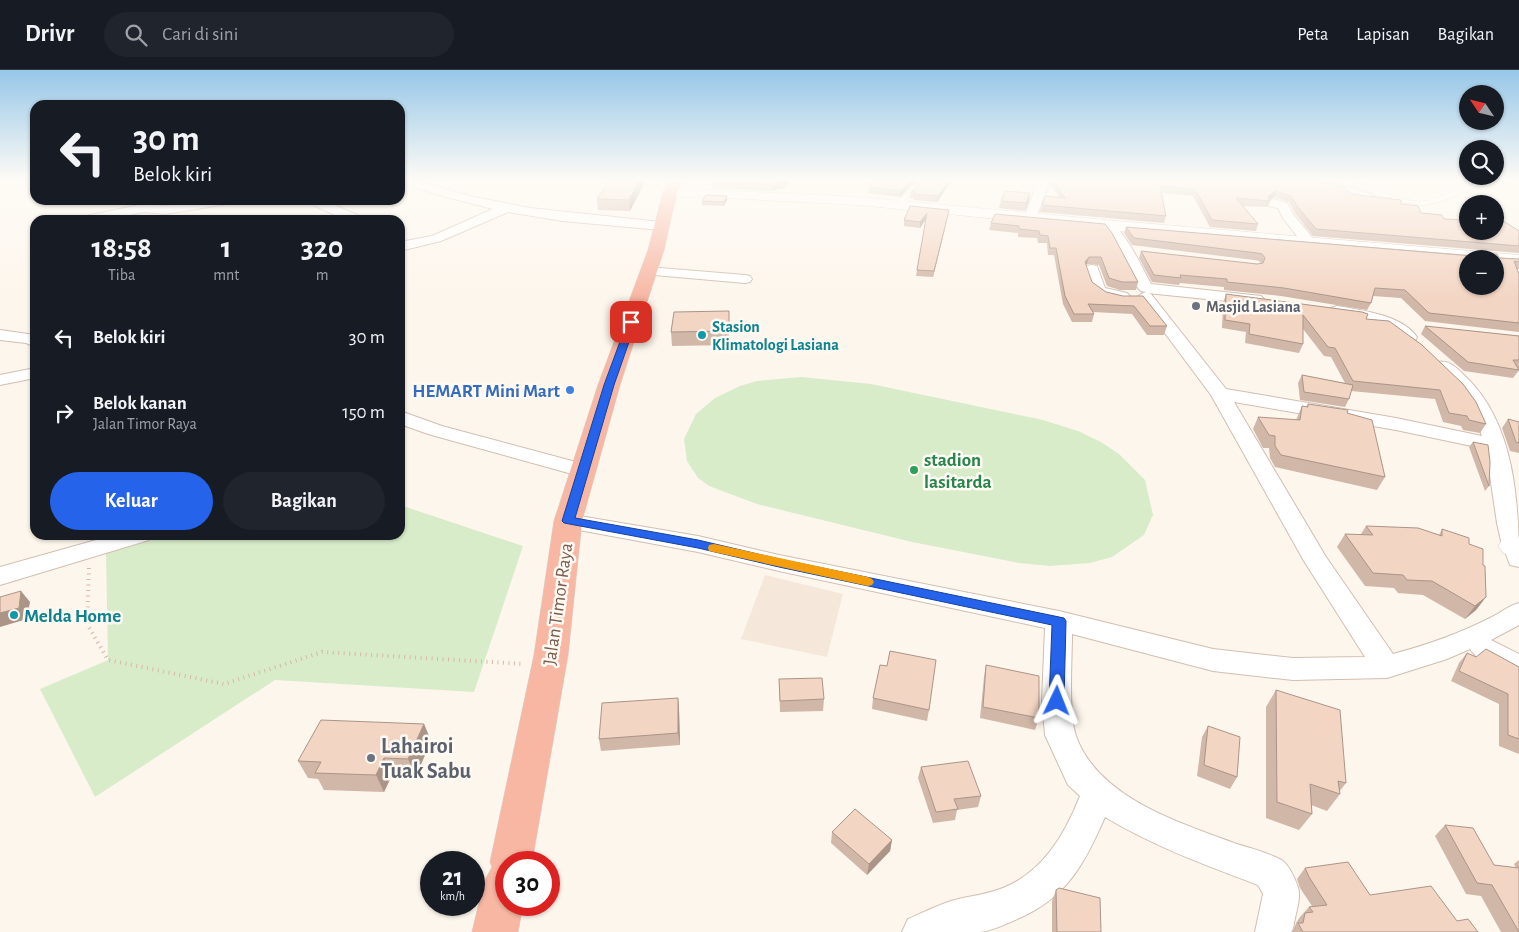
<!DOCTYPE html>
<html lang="id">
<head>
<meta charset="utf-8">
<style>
	:root { --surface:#171b24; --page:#20242c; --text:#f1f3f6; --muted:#9ea1a6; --line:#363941; --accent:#2563eb }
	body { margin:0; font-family:"Alegreya Sans",sans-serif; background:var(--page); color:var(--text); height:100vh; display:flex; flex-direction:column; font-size:19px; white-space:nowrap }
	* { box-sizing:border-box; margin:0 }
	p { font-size:16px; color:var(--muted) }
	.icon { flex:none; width:28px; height:28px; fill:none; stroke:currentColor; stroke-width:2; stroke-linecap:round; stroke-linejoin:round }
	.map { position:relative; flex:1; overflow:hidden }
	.drawer { position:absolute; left:30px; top:145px; width:375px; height:325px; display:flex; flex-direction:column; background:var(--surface); border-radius:15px; box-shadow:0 1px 4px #0004 }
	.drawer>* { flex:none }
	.top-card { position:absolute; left:30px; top:30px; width:375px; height:105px; border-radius:15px; box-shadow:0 1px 4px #0004; background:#171b24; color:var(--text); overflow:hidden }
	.needle { width:32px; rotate:305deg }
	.controls { position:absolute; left:1459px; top:15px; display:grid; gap:10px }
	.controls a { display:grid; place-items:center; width:45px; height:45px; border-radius:50%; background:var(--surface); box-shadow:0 1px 4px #0004; font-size:25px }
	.speed { position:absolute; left:420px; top:781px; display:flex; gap:10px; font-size:25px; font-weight:700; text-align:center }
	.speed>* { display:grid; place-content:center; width:65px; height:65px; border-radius:50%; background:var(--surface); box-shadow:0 1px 4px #0004; line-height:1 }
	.speed small { font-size:12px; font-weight:400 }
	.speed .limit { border:8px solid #d22; background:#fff; color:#111 }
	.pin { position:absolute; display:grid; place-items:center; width:42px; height:42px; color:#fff; margin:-21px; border-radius:10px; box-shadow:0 2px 8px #0006 }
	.me { position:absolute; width:55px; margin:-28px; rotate:2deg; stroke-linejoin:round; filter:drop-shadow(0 0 4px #0008) }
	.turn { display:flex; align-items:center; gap:18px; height:105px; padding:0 20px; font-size:22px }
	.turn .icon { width:65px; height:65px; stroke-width:2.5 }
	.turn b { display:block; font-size:35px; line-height:42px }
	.eta { display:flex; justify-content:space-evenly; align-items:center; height:85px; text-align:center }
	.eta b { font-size:30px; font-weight:700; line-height:35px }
	.action { display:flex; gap:10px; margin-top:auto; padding:10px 20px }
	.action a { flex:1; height:58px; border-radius:30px; background:var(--accent); color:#fff; font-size:20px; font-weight:700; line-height:58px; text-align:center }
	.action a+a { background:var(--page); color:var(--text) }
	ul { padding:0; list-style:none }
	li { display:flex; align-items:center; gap:15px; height:75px; padding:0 20px }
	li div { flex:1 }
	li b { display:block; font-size:19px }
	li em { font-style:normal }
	header { display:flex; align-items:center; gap:30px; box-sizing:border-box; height:70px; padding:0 25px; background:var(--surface); border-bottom:1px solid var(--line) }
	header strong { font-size:24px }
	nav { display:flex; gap:28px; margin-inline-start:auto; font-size:18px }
	.search { width:350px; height:45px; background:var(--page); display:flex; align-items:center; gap:12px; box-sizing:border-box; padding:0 18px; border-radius:28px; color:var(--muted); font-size:19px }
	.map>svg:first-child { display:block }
</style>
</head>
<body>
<header>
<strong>Drivr</strong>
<div class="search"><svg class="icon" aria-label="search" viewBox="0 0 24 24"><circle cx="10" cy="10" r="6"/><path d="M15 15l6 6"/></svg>Cari di sini</div>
<nav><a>Peta</a><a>Lapisan</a><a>Bagikan</a></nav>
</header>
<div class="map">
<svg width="1519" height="862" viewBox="0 0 1519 862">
	<rect width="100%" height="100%" fill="#fdf6ec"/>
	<!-- residential -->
	<polygon fill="#f5e8da" points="765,505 843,524 827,587 741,569"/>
	<!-- green -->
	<g fill="#d8ecc9">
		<polygon points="801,307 871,314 1043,350 1078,361 1101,372 1119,384 1145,410 1153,445 1144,465 1112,487 1090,493 1050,496 1019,493 912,472 757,434 709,416 698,408 687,391 684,369 696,344 715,328 740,316 757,311"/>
		<polygon points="400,435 523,476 474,622 275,610 95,727 40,619 108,590 106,483 169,465 400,465"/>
	</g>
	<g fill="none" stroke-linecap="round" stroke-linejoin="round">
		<!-- lane casing -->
		<g stroke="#d1beb0" stroke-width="1">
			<g id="lane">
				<polygon points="917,109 923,109 924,112 900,135 896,135 896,133 918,112"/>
				<path d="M1340 109H1347C1369 116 1404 134 1426 131 1445 128 1474 107 1489 109 1476 119 1442 133 1425 135 1408 136 1354 118 1340 109Z"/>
			</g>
		</g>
		<!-- street casing -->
		<g stroke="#d1beb0" stroke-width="2">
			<g id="street">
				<polygon points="400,109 414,109 469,126 530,138 661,152 668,156 661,160 628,157 563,151 508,142 441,171 400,181 400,172 432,166 493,139 431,123 400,111"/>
				<polygon points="1039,109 1051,109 1036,148 1035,151 1025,151 1024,148"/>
				<polygon points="1281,109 1324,109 1373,125 1375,128 1369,132 1327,117 1287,112"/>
				<polygon points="1273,129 1287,133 1293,144 1315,171 1313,174 1303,174 1283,148 1278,138 1269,136 1267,133"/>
				<polygon points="205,130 234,130 228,134 165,144 144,142 104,150 80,150 86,146 144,134 165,136"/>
				<polygon points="315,130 323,130 362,147 363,150 346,150 315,136 313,133"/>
				<path d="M1106 151C1124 156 1142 198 1151 214L1261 226 1264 229 1261 232 1256 234 1147 223 1151 224 1226 319 1396 348 1482 366 1468 331 1434 296 1437 292C1449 289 1457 298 1466 307 1515 354 1519 433 1519 497L1510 495 1501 471 1497 453 1486 379 1396 360 1234 332 1326 487 1393 584C1427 575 1461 563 1492 547 1502 542 1508 536 1519 533V555L1491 570 1519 584V608C1506 604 1477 591 1470 579L1447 589 1387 608 1293 610 1213 601 1072 564C1072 590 1068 643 1076 666 1098 728 1180 753 1237 774 1250 778 1272 784 1283 791 1290 797 1295 809 1298 817 1302 831 1293 848 1293 862H1255L1263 824 1258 815C1205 795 1153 776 1105 747 1084 795 1066 829 1015 850 1004 855 991 861 979 862 954 862 928 862 902 862L908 849C922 843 936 836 951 831 968 826 986 825 1003 818 1043 802 1065 764 1080 726L1068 715 1045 665 1042 631 1045 558 779 501 698 482 568 458 560 456 556 451 560 446 568 444 698 466 779 485 1059 541 1213 579 1293 588 1365 587 1304 491 1211 325 1138 227 1141 224 1146 222 1141 221 1138 218 1112 169 1100 155Z"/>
				<polygon points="1092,195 1097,196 1105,218 1127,223 1130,226 1127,229 1122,231 1093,224 1085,199 1087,196"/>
				<polygon points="648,197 745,205 750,206 752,209 750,212 745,213 643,204 641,201 643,198"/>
				<path d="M1337 236C1361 240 1402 245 1417 267L1415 271C1401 274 1391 261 1379 256 1364 249 1347 248 1331 244L1329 241 1331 238Z"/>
				<polygon points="0,260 35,265 35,277 26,273 0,270"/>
				<polygon points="35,298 35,308 0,315 0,305"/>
				<polygon points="400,341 442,356 591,396 594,401 591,406 583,407 428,364 400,354"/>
				<polygon points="114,465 153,465 149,470 0,515 0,497"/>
			</g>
		</g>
		<!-- secondary casing -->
		<g stroke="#d6c0b0" stroke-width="1">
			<g id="secondary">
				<polygon points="670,118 859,127 1106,150 1519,185 1519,195 1495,193 1495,189 1468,189 1468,191 1106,160 859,135 665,125 663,122 665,119"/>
				<polygon points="1513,466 1519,468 1519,488 1503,483 1498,476 1503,469"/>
			</g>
		</g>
		<!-- highway casing -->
		<g stroke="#dad1cd" stroke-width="1">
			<polygon id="highway" points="670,109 684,109 677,122 664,180 620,315 582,451 568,585 532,792 506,792 506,835 523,835 518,862 472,862 484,812 492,797 490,792 534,585 554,451 598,315 648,180 663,122"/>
		</g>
		<!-- path -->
		<polyline stroke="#d9b8a5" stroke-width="4" stroke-dasharray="1 4.5" stroke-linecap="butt" points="89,498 87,554 108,590 224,614 322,582 524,594"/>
		<!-- lane -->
		<use href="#lane" fill="#fff" fill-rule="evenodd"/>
		<!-- street -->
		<use href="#street" fill="#fff" fill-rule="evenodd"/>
		<!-- secondary -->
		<use href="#secondary" fill="#fff" fill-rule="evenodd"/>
		<!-- highway -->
		<use href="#highway" fill="#f7b7a3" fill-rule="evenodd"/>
	</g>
	<!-- wall -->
	<g fill="#d1b7a8">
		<polygon points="713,109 803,109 802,110 788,110 784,118 776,119 774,121 712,118 711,112"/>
		<polygon points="875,109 916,109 916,111 900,127 868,123 869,117"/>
		<polygon points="924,109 953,109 937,132 914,130 914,128 910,128 911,122"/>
		<polygon points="1052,109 1351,124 1401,134 1421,143 1444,149 1519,161 1519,183 1313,166 1295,143 1289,132 1274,127 1270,130 1270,131 1268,137 1242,136 1258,154 1256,161 1210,157 1193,126 1162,123 1166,146 1164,153 1040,142 1042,135 1059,127 1051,115"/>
		<polygon points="645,112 630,141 598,140 597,129"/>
		<polygon points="1030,123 1029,131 1025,141 999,138 1001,131"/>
		<polygon points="727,126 727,130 724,136 702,135 702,131"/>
		<polygon points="948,146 933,207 916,206 926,149 920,158 904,156 904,150"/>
		<polygon points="991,153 1105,154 1138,212 1136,220 1120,220 1107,216 1099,195 1087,194 1086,195 1092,212 1106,222 1123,226 1167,256 1164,265 1147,265 1132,244 1093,242 1094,244 1092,252 1072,252 1063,234 1054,185 1048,185 1047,173 1038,173 1037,168 1018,167 1018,163 989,160"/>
		<polygon points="1126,157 1519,189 1519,199 1517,199 1519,204 1519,262 1425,251 1401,228 1373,226 1371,233 1367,240 1281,226 1224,220 1224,217 1180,213 1179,215 1152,212 1139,188 1141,181 1257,194 1261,193 1259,191 1254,190 1132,175 1124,163"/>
		<polygon points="1226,224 1366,249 1486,354 1480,363 1463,360 1461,356 1443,352 1435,329 1351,321 1349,329 1345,337 1300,330 1298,313 1302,305 1345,313 1331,287 1324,286 1303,259 1303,274 1299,283 1245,273 1246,262 1222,258 1223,233"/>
		<polygon points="729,241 729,275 672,276 671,262"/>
		<polygon points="1425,256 1519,266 1519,299 1518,299 1519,300 1513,308 1464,301 1421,264"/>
		<polygon points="1308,334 1347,343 1385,407 1377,420 1275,397 1270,388 1269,378 1263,378 1253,359 1258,347 1296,350 1302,336 1306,337"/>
		<polygon points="1508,349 1519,352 1519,386 1519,383 1510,381 1502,358"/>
		<polygon points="1473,372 1489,416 1485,421 1469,377"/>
		<polygon points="1366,456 1439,465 1442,459 1469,474 1483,495 1486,527 1476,540 1465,549 1423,525 1398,523 1394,518 1365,516 1337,477 1345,464 1361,464"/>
		<polygon points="1467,583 1476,587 1519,597 1519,684 1499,676 1499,634 1451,611 1459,593"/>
		<polygon points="986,595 1039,648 1035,660 980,648 984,607"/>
		<polygon points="887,596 929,640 927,651 872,639 873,628"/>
		<polygon points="779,609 824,629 823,641 780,642"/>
		<polygon points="1276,620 1346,713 1339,722 1340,724 1327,741 1311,735 1312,744 1299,760 1266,748 1266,637"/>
		<polygon points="678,628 679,639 680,675 601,681 599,669"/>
		<polygon points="424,654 431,671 416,706 392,705 384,722 324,720 318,709 308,708 298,691"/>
		<polygon points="1208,656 1237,707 1230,719 1197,706 1202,667"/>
		<polygon points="921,697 981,726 978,737 957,740 955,750 933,753 918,708"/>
		<polygon points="1445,755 1494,795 1516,798 1514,794 1519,790 1519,862 1501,862 1481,826 1466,824 1435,766"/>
		<polygon points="832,762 892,770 890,781 867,805 831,773"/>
		<polygon points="1305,798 1370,825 1457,851 1478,862 1291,862 1295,856 1296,853 1300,847 1309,837 1312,836 1300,818 1297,809"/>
		<polygon points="1056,820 1101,862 1052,862 1052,831"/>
	</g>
	<!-- shaded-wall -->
	<g fill="#aa9588">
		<polygon points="640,109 645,109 645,112 630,141 629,130"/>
		<polygon points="786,109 788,109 788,110 784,118 776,119 774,121 774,115 776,112"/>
		<polygon points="913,109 916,109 916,111 900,127 900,121"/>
		<polygon points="950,109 953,109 937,132 938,126"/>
		<polygon points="1276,121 1274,127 1268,131 1268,126"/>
		<polygon points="1030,123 1029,131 1025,141 1026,133"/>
		<polygon points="727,126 727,130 724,136 724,132"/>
		<polygon points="949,140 948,146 933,207 934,201"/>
		<polygon points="927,143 926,149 920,158 920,152"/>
		<polygon points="1089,187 1087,194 1083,199 1085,192"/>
		<polygon points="21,521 30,532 27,549 0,557 0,543"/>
		<polygon points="1486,527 1476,540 1465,549 1475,536"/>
		<polygon points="678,628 679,639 680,675 678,663"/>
		<polygon points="424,654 431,671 416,706 408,689"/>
		<polygon points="384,688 392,705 384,722 376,705"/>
		<polygon points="892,770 890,781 867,805 869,794"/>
	</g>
	<!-- building -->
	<g fill="#f3d5c3" stroke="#aa9588" fill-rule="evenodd">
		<polygon points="610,109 640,109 629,130 597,129"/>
		<polygon points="713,109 786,109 785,111 776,112 774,115 711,112"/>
		<polygon points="875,109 913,109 900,121 869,117"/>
		<polygon points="925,109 950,109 938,126 914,124 915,122 911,122"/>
		<polygon points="1052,109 1297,109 1329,113 1346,118 1351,124 1401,130 1401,134 1418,136 1421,143 1442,145 1444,149 1468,150 1468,161 1495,161 1495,151 1505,152 1519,161 1519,176 1316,159 1297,136 1291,126 1276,121 1268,126 1270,131 1236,128 1258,154 1212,150 1195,119 1160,116 1166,146 1042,135 1045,126 1065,128"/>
		<polygon points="1005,121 1030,123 1026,133 1001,131"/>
		<polygon points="706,125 727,126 724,132 702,131"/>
		<polygon points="910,136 949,140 934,201 917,200 927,143 920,152 904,150"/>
		<polygon points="995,144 1105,154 1112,163 1138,212 1122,212 1109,208 1101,187 1089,187 1085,192 1092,212 1106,222 1123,226 1143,226 1167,256 1150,256 1134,236 1088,234 1094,244 1074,244 1065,226 1056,178 1050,178 1048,166 1040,165 1039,161 1019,159 1019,156 991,153"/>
		<path d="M1126 157 1472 186 1474 184H1497L1499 188 1519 189V192L1514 191 1519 204V253L1429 243 1405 220 1375 218 1371 233 1284 218 1227 212V209L1180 205 1181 208 1154 205 1141 181 1257 194 1263 193 1265 188 1262 184 1257 183 1134 168ZM1468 189H1495V216H1468Z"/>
		<polygon points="1226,224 1362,242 1368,244 1366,249 1389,251 1422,275 1463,314 1476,332 1486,354 1469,350 1467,346 1449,343 1440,320 1353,311 1335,278 1328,277 1303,245 1303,274 1249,264 1250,254 1225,250"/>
		<polygon points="729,241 729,261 671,262 674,242"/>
		<polygon points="1425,256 1519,266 1519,290 1513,290 1519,300 1468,292"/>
		<polygon points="1302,305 1353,315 1349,329 1304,322"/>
		<polygon points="1308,334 1348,340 1347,343 1372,350 1385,407 1281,385 1275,376 1275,366 1269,365 1258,347 1300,350 1302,336 1308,337"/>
		<polygon points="1508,349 1519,352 1519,373 1516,372"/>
		<polygon points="1473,372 1488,375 1490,392 1489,416"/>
		<polygon points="1366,456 1418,458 1442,466 1442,459 1469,468 1469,474 1483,479 1483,495 1485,496 1486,527 1475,536 1432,511 1407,510 1403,505 1373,503 1345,464 1373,465"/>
		<polygon points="21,521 19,538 0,543 0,527"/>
		<polygon points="1486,579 1519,597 1519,669 1508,665 1508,624 1459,601 1467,583 1476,587"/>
		<polygon points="890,581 936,590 929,640 873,628 880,595 887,596"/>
		<polygon points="986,595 1039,606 1039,648 983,637"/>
		<polygon points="822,608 824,629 780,631 779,609"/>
		<polygon points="1276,620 1340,640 1346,713 1338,711 1340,724 1310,714 1312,744 1277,732"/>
		<polygon points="678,628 678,663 599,669 602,633"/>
		<polygon points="321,650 424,654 408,689 384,688 376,705 315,703 321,692 298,691"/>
		<polygon points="1208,656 1240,667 1237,707 1204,695"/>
		<polygon points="968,691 981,726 954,729 958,739 936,742 921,697"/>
		<polygon points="855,739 892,770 869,794 832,762"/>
		<polygon points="1445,755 1473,758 1494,795 1519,798 1519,862 1492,815 1477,813"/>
		<polygon points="1348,792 1370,825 1431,816 1457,851 1468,849 1478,862 1303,862 1298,853 1303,853 1305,843 1313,842 1309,837 1327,835 1309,807 1305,798"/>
		<polygon points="1059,818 1100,828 1101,862 1057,862 1056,820"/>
	</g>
	<!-- sky -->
	<linearGradient id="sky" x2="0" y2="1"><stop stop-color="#97c7e8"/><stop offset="0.48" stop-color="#fefbf6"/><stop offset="1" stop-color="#fefbf6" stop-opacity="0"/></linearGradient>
	<rect width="1519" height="229" fill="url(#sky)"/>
	<!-- route -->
	<polygon fill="#2563eb" stroke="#184099" points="628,250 636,252 614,315 575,448 698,470 779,489 1064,548 1066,551 1064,631 1062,635 1057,637 1051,635 1049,631 1052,555 779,497 698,478 564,453 562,451 604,315"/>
	<!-- slow -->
	<polygon fill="#f59e0b" points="714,474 868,507 872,509 874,512 872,515 868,516 709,481 708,478 709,475"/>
	<!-- markers -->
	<g fill="#6b7280" stroke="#fffaf3" stroke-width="2">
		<circle cx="1196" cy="236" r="5"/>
		<circle cx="371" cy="688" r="5"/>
	</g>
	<g fill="#0f9aa8" stroke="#fffaf3" stroke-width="2">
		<circle cx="702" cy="265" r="5"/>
		<circle cx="14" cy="545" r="5"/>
	</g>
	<circle fill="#3f7fe0" stroke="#fffaf3" stroke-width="2" cx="570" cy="320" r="5"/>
	<circle fill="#2e9e5b" stroke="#fffaf3" stroke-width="2" cx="914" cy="400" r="5"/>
	<g text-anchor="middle" stroke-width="5" stroke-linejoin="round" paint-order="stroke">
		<!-- far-worship labels -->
		<g font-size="16" font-weight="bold" fill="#5b616d" stroke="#fffaf3" text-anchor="start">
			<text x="1206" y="242">Masjid Lasiana</text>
		</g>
		<!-- far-culture labels -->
		<g font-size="16" font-weight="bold" fill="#0d838f" stroke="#fffaf3" text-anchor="start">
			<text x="712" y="262">Stasion<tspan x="712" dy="18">Klimatologi Lasiana</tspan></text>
		</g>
		<!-- shop labels -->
		<g font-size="19" font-weight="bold" fill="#366cbe" stroke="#fffaf3" text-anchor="end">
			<text x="560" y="327">HEMART Mini Mart</text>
		</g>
		<!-- leisure labels -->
		<g font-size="19" font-weight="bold" fill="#27864d" stroke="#fffaf3" text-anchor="start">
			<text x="924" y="396">stadion<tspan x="924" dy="22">lasitarda</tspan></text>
		</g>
		<!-- street labels -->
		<g font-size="19" fill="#7a5c4d" stroke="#fffaf3">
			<text transform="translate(557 534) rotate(-82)" y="7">Jalan Timor Raya</text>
		</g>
		<!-- culture labels -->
		<g font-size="19" font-weight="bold" fill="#0d838f" stroke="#fffaf3" text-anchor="start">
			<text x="24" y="552">Melda Home</text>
		</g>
		<!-- near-worship labels -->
		<g font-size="22" font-weight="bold" fill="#5b616d" stroke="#fffaf3" text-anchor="start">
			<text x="381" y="683">Lahairoi<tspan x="381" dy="25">Tuak Sabu</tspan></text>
		</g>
	</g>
</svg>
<div class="controls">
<a><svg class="needle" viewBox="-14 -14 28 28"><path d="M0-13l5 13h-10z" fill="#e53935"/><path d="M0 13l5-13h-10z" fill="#9ea1a6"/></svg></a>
<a><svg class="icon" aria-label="search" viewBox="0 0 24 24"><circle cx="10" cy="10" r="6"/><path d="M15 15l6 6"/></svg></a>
<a>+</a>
<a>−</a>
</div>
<div class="speed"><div>21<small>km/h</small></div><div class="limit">30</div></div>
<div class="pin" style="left:631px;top:252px;background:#d93025"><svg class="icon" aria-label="arrive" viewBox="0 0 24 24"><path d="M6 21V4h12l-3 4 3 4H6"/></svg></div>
<svg class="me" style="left:1057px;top:631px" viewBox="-20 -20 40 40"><path d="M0-17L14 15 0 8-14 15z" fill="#2563eb" stroke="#fff" stroke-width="4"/></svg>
<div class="top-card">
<div class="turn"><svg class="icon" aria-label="left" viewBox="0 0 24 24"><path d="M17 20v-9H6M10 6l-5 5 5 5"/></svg><div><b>30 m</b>Belok kiri</div></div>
</div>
<section class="drawer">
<div class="eta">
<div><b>18:58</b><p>Tiba</p></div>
<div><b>1</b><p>mnt</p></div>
<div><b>320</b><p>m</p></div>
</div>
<ul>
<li><svg class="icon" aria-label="left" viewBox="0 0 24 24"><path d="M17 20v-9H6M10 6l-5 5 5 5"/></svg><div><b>Belok kiri</b></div><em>30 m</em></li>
<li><svg class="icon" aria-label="right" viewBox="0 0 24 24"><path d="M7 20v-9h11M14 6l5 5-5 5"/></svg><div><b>Belok kanan</b><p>Jalan Timor Raya</p></div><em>150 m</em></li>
</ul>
<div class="action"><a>Keluar</a><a>Bagikan</a></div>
</section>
</div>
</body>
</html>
